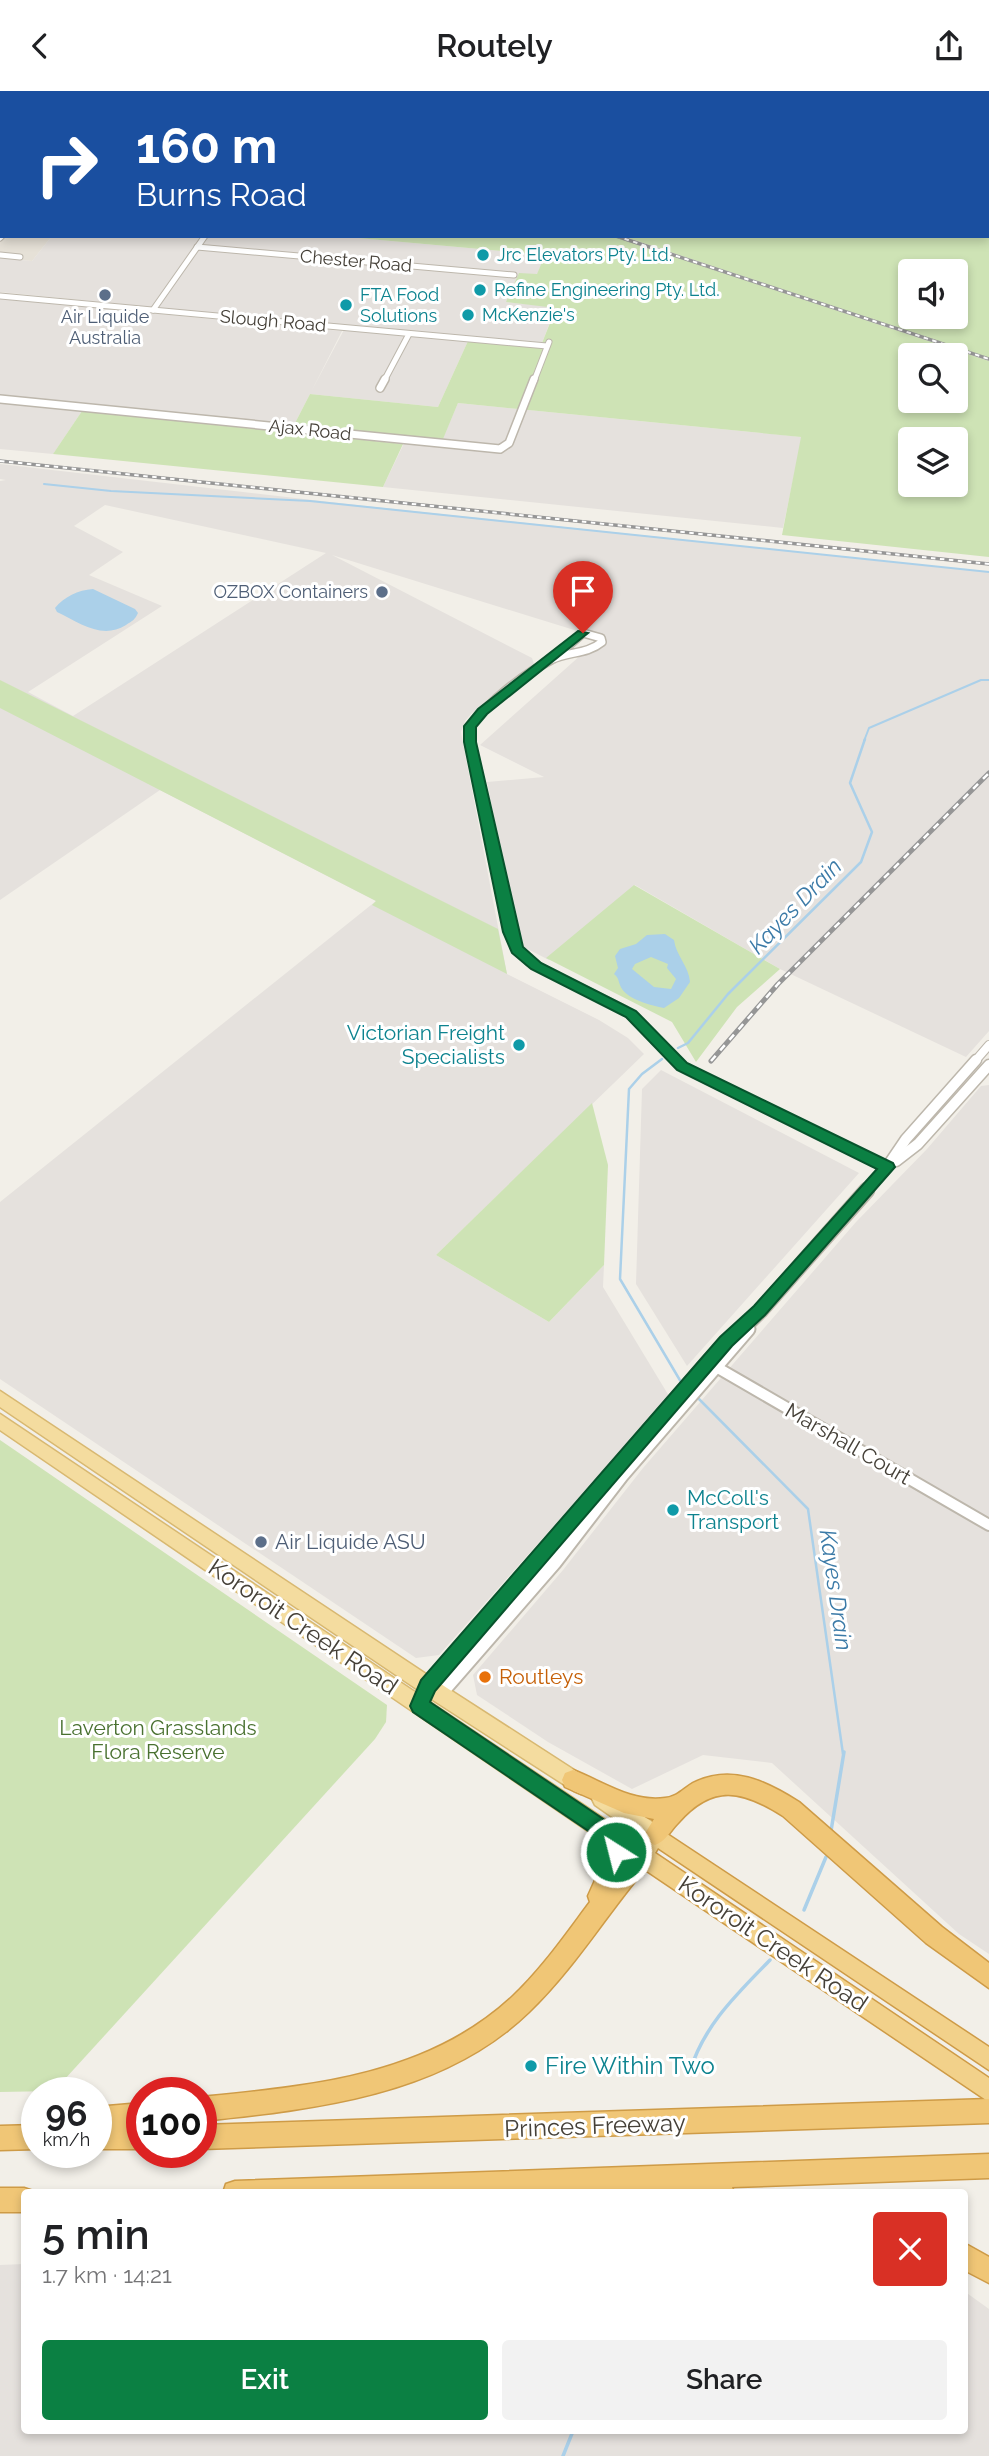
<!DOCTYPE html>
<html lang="en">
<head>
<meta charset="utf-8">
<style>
	:root { --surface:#fff; --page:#f2f2f2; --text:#202124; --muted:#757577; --accent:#0b8043 }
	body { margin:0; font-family:Raleway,sans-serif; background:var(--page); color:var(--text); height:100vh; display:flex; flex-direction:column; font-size:26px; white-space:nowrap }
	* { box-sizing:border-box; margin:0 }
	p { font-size:23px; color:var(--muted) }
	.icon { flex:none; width:38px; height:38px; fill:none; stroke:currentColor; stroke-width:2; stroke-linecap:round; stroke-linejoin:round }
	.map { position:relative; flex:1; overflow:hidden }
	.side { position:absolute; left:21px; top:2098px; width:947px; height:245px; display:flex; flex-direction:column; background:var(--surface); border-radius:7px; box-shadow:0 4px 10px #0003 }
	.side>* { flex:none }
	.guide { position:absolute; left:0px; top:0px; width:990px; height:147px; box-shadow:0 4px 10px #0003; background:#1a4fa0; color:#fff; overflow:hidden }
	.fabs { position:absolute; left:898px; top:168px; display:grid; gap:14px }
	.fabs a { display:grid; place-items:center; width:70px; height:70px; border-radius:7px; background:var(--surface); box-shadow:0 4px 10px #0003; font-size:35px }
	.speed { position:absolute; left:21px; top:1986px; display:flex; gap:14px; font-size:35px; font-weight:700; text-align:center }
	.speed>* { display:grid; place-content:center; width:91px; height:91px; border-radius:50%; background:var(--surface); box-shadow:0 4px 10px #0003; line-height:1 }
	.speed small { font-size:18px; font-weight:400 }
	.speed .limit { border:10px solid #d22; background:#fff; color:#111 }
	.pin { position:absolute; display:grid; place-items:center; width:60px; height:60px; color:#fff; margin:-72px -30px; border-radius:50% 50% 50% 0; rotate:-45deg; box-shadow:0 0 7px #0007 }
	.pin .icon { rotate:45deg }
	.me { position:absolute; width:77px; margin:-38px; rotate:324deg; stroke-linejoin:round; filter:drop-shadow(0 0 5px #0008) }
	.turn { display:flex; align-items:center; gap:24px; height:147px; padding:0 21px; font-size:32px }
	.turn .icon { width:91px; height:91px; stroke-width:2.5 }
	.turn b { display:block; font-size:49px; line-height:60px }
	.round { display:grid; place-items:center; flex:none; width:74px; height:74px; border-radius:7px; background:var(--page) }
	.summary { display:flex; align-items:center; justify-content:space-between; height:119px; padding:0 21px }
	h1 { font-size:42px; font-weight:600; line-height:52px }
	.cta { display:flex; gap:14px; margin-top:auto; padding:14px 21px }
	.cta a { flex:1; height:80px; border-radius:7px; background:var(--accent); color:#fff; font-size:28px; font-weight:600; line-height:80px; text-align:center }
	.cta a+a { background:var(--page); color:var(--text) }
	header { display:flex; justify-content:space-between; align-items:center; height:91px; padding:0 21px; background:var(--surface); font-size:32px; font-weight:600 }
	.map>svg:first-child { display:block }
</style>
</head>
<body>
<header><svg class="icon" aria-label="back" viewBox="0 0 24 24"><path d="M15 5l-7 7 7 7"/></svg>Routely<svg class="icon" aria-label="share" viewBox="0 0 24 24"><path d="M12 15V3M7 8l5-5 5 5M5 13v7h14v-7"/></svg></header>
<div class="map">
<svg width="989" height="2365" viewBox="0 0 989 2365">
	<rect width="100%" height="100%" fill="#f2efe8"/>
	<!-- residential -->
	<polygon fill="#e6e1d7" points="0,0 157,2 2,2 2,145 52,145 32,170 0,167"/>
	<!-- industrial -->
	<g fill="#e5e1dd" fill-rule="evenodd">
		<polygon points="52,145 336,145 545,164 537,184 506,211 556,216 540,257 468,250 438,316 310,303 294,334 0,305 0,208 342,240 311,301 346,235 0,201 0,167 32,170"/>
		<polygon points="0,312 82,320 53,363 0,358"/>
		<polygon points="458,312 802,346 783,437 383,396 408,344 443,347"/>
		<path d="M0 373 347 413 989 481V940L966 966 780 878 635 794 549 869 518 853 487 691 544 686 480 654 600 547 332 464 532 567 534 573 530 579 472 622 465 630 461 641 507 883 599 929 628 947 644 963 436 1164 549 1231 604 1174 603 1196 669 1305 439 1564 416 1567 0 1288V1111L376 810 160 699 0 809V390L6 389 0 388ZM105 414 326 462 73 625 28 601 162 515 89 484 123 461 74 435Z"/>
		<polygon points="661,979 859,1082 687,1275 636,1193 642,998"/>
		<polygon points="989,994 989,1863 959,1843 772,1672 703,1664 632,1698 548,1651 477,1604 473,1584 563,1479 643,1377 856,1131 927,1058 981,995"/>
		<polygon points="24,2173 24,2340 964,2340 964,2200 989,2218 989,2365 0,2365 0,2174"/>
	</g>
	<!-- green -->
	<g fill="#cee3b5" fill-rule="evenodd">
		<polygon points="554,0 979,0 981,2 533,2"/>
		<path d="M989 7V267L622 145H989ZM910 180H956V226H910Z"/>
		<path d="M336 145H612L989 270V466L782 444 801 346 458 312 443 348 294 334 310 303 438 316 468 250 540 257 556 217 506 211 519 182 537 183 545 164ZM910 264H956V310H910ZM910 348H956V394H910Z"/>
		<polygon points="82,320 403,353 383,396 53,363"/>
		<polygon points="0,589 498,838 507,883 372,814 376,810 0,617"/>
		<polygon points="634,794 780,878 737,916 696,971 672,931 546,867"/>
		<polygon points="592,1012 608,1074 604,1174 549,1231 436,1164"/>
		<polygon points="0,1349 387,1614 386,1631 375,1648 54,2000 0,2001"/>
	</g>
	<!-- water -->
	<g fill="#abd0e9" fill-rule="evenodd">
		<path d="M93 498 135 518 138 522C135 529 132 530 126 534 102 549 80 532 57 521L55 517C64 506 78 499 93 498Z"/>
		<path d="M665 843 674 849C676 865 689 875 690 891L679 907 664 917C652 915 628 908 622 898 618 892 620 888 614 883L618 877 615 865 620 858 636 853 647 844ZM651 866 668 873 667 877 676 888 671 898 654 896 632 878 635 873Z"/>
	</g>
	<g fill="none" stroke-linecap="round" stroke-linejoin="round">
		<!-- stream-far2 -->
		<g stroke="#abd0e9" stroke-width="2">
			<polyline points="44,393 111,400 310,410 989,481"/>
			<polyline points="864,650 869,637 981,589 989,589"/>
		</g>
		<!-- stream-far1 -->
		<g stroke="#abd0e9" stroke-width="2.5">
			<polyline points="678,957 688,952 728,903 861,771 872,741 850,692 865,648"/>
			<polyline points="662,968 642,983 629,998 620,1188 681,1291"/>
			<polyline points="697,1306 808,1418 843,1663"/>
		</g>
		<!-- stream -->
		<g stroke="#abd0e9" stroke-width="3.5">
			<polyline points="831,1740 844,1661"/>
			<polyline points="804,1819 826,1766"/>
			<path d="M690 1980C704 1934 737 1903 770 1869"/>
			<polyline points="563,2365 573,2340"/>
		</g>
		<!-- minor-far3 casing -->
		<g stroke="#bdb7ac" stroke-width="7">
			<g id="minor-far3">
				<polyline points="0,147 2,145"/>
				<polyline points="197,156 514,184"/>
				<polyline points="0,164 20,166"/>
				<polyline points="0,205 547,255"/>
				<polyline points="153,219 205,145"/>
				<polyline points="384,290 409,243"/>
				<polyline points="534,290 549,251"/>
			</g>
		</g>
		<!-- minor-far2 casing -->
		<g stroke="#bdb7ac" stroke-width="10">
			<g id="minor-far2">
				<polyline points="380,297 385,288"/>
				<polyline points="0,308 500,358 509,352 534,288"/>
				<path d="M470 650V635C490 610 522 584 551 569 568 560 586 564 602 551L601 547 583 542 553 568"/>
			</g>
		</g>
		<!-- minor-far1 casing -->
		<g stroke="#bdb7ac" stroke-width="10">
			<g id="minor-far1">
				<polyline points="470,648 510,841 516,858 529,871 625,919 682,975 887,1076"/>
				<polyline points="976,969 989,954"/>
			</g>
		</g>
		<!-- minor casing -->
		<g stroke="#bdb7ac" stroke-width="14">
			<polyline id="minor" points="711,1273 989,1434"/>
		</g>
		<!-- tertiary-far1 casing -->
		<g stroke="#bdb7ac" stroke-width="13">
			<g id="tertiary-far1">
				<polyline points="896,1070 918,1053 989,974"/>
				<polyline points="865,1101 887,1076 906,1048 976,969"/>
			</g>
		</g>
		<!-- tertiary casing -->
		<g stroke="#bdb7ac" stroke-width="17">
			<g id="tertiary">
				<polyline points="428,1595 708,1271 760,1220 867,1099"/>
				<polyline points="440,1603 554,1472 621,1385 748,1238"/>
			</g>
		</g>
		<!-- secondary casing -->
		<g stroke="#cec19c" stroke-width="4">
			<polygon id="secondary" points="0,57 2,57 0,63"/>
		</g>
		<!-- primary casing -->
		<g stroke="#d8b871" stroke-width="3">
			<g id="primary">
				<polygon points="0,1300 447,1597 588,1688 591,1694 588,1700 581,1703 574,1700 433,1609 0,1316"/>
				<polygon points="0,1323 649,1758 652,1765 649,1772 642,1774 635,1772 0,1339"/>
				<polygon points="602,1699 662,1737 665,1744 662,1751 655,1753 648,1751 595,1714 592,1708 595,1702"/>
			</g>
		</g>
		<!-- trunk casing -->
		<g stroke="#ce9b47" stroke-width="3">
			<path id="trunk" d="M655 1735 989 1956V1979L658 1757 655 1762 989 1987V2011L635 1772 632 1765C637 1754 644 1739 655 1735Z"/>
		</g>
		<!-- motorway casing -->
		<g stroke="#ce9b47" stroke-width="3">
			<g id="motorway">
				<path d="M573 1679C602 1690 632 1712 665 1707 677 1706 683 1698 693 1692 731 1673 766 1690 799 1711L942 1836 989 1872V1897L926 1852 783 1725C742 1699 713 1692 678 1732 670 1740 666 1750 655 1754L647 1751 644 1744 654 1728 624 1722 565 1696 562 1689 565 1682Z"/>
				<path d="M611 1734 619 1737 627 1766 634 1758 642 1755 650 1758 653 1765 650 1772C608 1821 575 1877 529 1921 442 2005 316 2018 201 2030V2006C311 1995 427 1985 512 1906 542 1878 566 1843 590 1811L588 1805 605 1767 600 1744 603 1737Z"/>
				<polygon points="989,2008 989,2032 201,2058 201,2034"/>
				<polygon points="142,2012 142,2058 96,2058 96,2016"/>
				<polygon points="37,2034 37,2058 0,2059 0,2035"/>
				<polygon points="989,2063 989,2087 732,2096 734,2102 223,2102 226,2093 235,2090"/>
				<polygon points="0,2097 24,2097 33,2100 24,2102 24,2121 0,2121"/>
				<polygon points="964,2152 989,2166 989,2192 964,2179"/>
			</g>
		</g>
		<!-- minor-far3 -->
		<use href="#minor-far3" stroke="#fff" stroke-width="5"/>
		<!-- minor-far2 -->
		<use href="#minor-far2" stroke="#fff" stroke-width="7"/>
		<!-- minor-far1 -->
		<use href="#minor-far1" stroke="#fff" stroke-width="8"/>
		<!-- minor -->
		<use href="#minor" stroke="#fff" stroke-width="10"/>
		<!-- tertiary-far1 -->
		<use href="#tertiary-far1" stroke="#fff" stroke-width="10"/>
		<!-- tertiary -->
		<use href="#tertiary" stroke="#fff" stroke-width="13"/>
		<!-- secondary -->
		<use href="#secondary" fill="#f9eecc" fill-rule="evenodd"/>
		<!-- primary -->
		<use href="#primary" fill="#f4dc9f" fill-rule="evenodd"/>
		<!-- trunk -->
		<use href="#trunk" fill="#f2d18a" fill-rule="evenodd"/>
		<!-- motorway -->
		<use href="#motorway" fill="#f0c676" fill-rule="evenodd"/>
		<!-- rail-far1 casing -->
		<g stroke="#969696" stroke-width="3.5">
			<g id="rail-far1">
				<polyline points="175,0 181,2"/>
				<polyline points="616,145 989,268"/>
				<polyline points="0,370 989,473"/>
			</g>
		</g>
		<!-- rail casing -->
		<g stroke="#969696" stroke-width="5">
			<polyline id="rail" points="711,970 778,893 989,682"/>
		</g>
		<!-- rail-far1 -->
		<use href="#rail-far1" stroke="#fff" stroke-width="2" stroke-dasharray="4.5" stroke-linecap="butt"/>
		<!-- rail -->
		<use href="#rail" stroke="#fff" stroke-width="2.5" stroke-dasharray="7" stroke-linecap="butt"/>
	</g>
	<!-- route -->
	<polygon fill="#0b8043" stroke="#07532c" stroke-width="2" points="578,540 588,542 487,623 476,636 476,651 523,856 541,872 636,920 687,972 893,1072 895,1076 765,1224 732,1255 435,1600 430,1611 618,1738 626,1761 623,1768 616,1770 609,1768 603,1750 413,1621 410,1615 421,1589 720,1246 754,1215 877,1078 677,979 626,926 531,878 512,862 503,841 464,651 464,635 478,618"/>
	<!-- markers -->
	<g fill="#0f9aa8" stroke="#fff" stroke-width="2.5">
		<circle cx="483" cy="164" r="7"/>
		<circle cx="480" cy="199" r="7"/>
		<circle cx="346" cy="214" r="7"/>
		<circle cx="468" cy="224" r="7"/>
		<circle cx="519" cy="954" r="7"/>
		<circle cx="673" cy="1419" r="7"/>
		<circle cx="531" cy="1975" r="7"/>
	</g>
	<g fill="#5c6f8a" stroke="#fff" stroke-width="2.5">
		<circle cx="105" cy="204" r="7"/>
		<circle cx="382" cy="501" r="7"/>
		<circle cx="261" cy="1451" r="7"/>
	</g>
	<circle fill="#e8710a" stroke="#fff" stroke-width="2.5" cx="485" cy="1586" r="7"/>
	<g text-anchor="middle" stroke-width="6" stroke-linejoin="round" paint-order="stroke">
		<!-- far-culture labels -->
		<g font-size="18" fill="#0d838f" stroke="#fff" text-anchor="start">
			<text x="497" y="170">Jrc Elevators Pty. Ltd.</text>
			<text x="494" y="205">Refine Engineering Pty. Ltd.</text>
			<text x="360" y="210">FTA Food<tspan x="360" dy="21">Solutions</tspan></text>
			<text x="482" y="230">McKenzie's</text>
		</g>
		<!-- far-street labels -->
		<g font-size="18" fill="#454038" stroke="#fff">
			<text transform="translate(356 170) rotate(5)" y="6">Chester Road</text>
			<text transform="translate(273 230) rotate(5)" y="6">Slough Road</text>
			<text transform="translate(310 339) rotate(6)" y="6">Ajax Road</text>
		</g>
		<!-- far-service labels -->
		<g font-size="18" fill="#4e5e75" stroke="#fff">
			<text x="105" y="232">Air Liquide<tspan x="105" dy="21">Australia</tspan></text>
			<text x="368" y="507" text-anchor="end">OZBOX Containers</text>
		</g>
		<!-- culture labels -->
		<g font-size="21" fill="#0d838f" stroke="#fff" text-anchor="end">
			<text x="505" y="949">Victorian Freight<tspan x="505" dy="24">Specialists</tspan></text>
			<text x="687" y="1414" text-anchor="start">McColl's<tspan x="687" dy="24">Transport</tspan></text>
		</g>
		<!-- street labels -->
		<g font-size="21" fill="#454038" stroke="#fff">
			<text transform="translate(848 1353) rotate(30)" y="7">Marshall Court</text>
		</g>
		<!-- service labels -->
		<g font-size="21" fill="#4e5e75" stroke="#fff" text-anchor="start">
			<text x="275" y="1458">Air Liquide ASU</text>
		</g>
		<!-- food labels -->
		<g font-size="21" fill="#c56008" stroke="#fff" text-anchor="start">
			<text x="499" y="1593">Routleys</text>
		</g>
		<!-- park labels -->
		<g font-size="21" fill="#497130" stroke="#fff">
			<text x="158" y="1644">Laverton Grasslands<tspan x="158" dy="24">Flora Reserve</tspan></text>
		</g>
		<!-- water labels -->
		<g font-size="23" font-style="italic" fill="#3b7aa7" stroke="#fff">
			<text transform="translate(795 815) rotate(-46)" y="8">Kayes Drain</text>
			<text transform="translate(836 1499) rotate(82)" y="8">Kayes Drain</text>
		</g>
		<!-- near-street labels -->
		<g font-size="24" fill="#454038" stroke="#fff">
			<text transform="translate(303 1536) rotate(34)" y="8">Kororoit Creek Road</text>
			<text transform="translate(773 1853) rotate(34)" y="8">Kororoit Creek Road</text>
			<text transform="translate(595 2035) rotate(-2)" y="8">Princes Freeway</text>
		</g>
		<!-- near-culture labels -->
		<g font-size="24" fill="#0d838f" stroke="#fff" text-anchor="start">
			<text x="545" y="1983">Fire Within Two</text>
		</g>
	</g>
</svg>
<div class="fabs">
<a><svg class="icon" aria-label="sound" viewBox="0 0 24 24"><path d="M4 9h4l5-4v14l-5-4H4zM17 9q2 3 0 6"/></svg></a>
<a><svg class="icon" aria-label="search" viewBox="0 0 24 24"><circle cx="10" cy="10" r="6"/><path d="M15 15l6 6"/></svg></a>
<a><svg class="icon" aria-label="layers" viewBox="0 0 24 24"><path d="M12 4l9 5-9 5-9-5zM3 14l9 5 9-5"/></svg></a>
</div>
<div class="speed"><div>96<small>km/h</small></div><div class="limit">100</div></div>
<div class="pin" style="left:583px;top:542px;background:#d93025"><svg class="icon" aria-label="arrive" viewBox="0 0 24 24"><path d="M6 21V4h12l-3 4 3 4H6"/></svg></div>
<svg class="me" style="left:616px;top:1761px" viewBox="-20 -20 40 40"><circle r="17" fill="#0b8043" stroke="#fff" stroke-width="3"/><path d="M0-11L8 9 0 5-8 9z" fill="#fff"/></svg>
<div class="guide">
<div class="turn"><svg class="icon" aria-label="right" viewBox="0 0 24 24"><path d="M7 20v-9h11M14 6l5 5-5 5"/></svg><div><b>160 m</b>Burns Road</div></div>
</div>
<section class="side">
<div class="summary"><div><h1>5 min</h1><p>1.7 km · 14:21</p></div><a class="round" style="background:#d93025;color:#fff"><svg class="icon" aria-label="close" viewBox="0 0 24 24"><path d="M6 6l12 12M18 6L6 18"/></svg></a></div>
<div class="cta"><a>Exit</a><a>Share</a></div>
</section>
</div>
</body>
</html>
